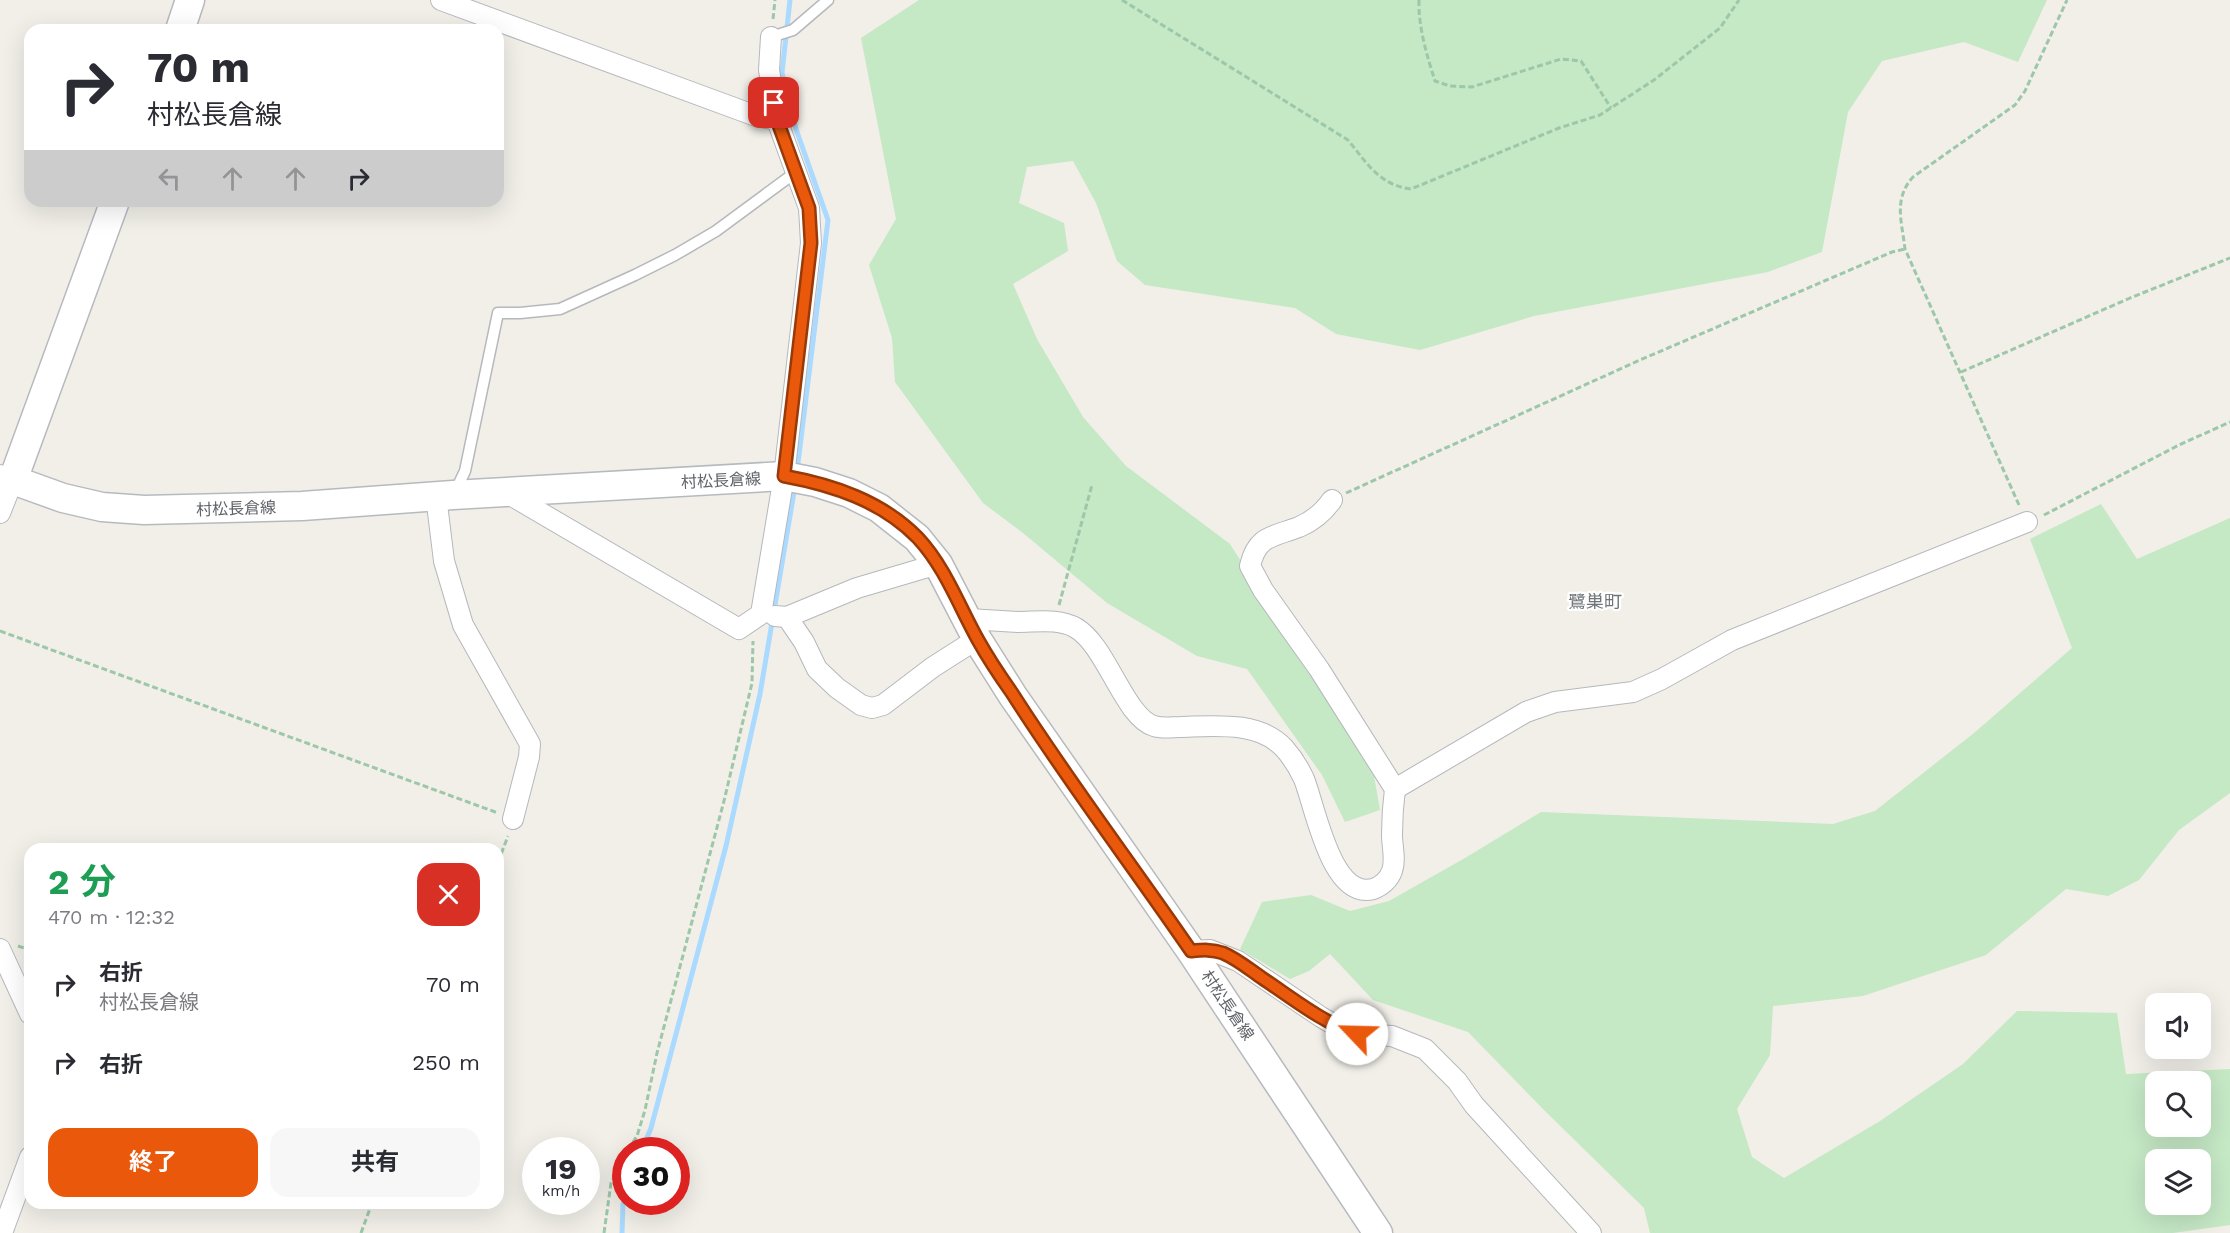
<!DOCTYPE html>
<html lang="ja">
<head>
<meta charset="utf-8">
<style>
	:root { --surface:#fff; --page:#f7f7f7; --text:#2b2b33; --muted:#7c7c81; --accent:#ea580c }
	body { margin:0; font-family:"Work Sans","Noto Sans JP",sans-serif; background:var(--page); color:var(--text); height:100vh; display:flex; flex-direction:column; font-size:22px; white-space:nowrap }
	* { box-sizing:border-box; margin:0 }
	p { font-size:20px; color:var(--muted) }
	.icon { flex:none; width:33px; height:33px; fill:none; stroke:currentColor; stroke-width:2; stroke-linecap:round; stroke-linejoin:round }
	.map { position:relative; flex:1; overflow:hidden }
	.sheet { position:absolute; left:24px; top:843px; width:480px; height:366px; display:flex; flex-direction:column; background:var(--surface); border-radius:18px; box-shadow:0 6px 24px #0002 }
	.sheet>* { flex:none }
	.top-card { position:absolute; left:24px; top:24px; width:480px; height:183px; border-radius:18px; box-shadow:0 6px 24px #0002; background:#fff; color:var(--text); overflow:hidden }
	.buttons { position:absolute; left:2145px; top:993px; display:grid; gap:12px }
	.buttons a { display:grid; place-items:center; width:66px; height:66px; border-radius:12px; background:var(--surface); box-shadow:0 6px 24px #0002; font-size:30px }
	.speed { position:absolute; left:522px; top:1137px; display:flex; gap:12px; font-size:30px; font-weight:700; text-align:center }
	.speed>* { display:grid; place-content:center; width:78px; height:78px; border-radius:50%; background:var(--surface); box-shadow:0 6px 24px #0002; line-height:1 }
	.speed small { font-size:15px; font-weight:400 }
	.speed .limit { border:9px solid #d22; background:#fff; color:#111 }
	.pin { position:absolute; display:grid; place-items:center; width:51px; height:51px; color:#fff; margin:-26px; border-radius:12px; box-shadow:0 3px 9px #0006 }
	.me { position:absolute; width:66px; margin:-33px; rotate:294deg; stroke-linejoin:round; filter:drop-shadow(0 0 4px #0008) }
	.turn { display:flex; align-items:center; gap:21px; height:126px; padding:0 24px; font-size:27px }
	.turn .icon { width:78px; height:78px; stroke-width:2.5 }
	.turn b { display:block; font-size:42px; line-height:51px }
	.lanes { display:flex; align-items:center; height:57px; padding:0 24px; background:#0003; justify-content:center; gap:30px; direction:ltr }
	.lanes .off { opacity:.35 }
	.round { display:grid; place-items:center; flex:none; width:63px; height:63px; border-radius:18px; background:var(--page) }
	.summary { display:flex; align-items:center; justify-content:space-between; height:102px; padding:0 24px }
	h1 { font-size:36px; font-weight:700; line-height:45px; color:#1e9e55 }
	.cta { display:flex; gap:12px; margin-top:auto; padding:12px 24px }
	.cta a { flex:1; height:69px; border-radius:18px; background:var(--accent); color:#fff; font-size:24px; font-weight:700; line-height:69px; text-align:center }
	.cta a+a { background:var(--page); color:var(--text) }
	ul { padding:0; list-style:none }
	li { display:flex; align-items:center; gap:18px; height:78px; padding:0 24px }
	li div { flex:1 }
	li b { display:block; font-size:22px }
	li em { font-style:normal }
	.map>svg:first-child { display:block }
</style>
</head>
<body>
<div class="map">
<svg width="2230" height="1233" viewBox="0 0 2230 1233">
	<rect width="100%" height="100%" fill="#f1efe8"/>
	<!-- green -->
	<g fill="#c5e8c5" fill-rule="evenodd">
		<polygon points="919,0 2047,0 2018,62 1964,42 1882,61 1848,112 1822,252 1768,272 1534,316 1420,350 1336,334 1295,308 1145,285 1117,261 1096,203 1073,161 1027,167 1019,203 1064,223 1068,251 1013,284 1037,339 1083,417 1126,466 1230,544 1373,770 1380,810 1345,822 1322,775 1247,669 1197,656 1107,603 1023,533 983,503 895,382 892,338 869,265 896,219 861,38"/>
		<path d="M2101 504 2137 559 2230 518V793L2179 830 2139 880 2108 896 2066 889 1986 955 1863 996 1773 1006 1770 1055 1737 1109 1752 1157 1784 1178 1880 1121 1963 1064 2017 1011 2117 1013 2126 1074 2230 1069V1225L2173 1233H1650L1644 1208 1543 1109 1468 1032 1373 1000 1330 954 1309 971 1290 979 1240 949 1262 902 1311 895 1350 911 1389 901 1465 858 1541 812 1833 824 1875 811 1974 733 2072 648 2030 539ZM2156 1082H2200V1126H2156ZM2156 1160H2200V1204H2156Z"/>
	</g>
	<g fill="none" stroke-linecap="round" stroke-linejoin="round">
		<!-- stream -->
		<g stroke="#aadaff" stroke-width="5">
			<polyline points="790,0 782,73 796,129 828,220 797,471"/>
			<polyline points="642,1150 651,1128 726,846 760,694 795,486"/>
			<polyline points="622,1233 623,1204 626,1196"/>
		</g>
		<!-- service casing -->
		<g stroke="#b5b8bc" stroke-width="13">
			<g id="service">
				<polyline points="771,37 793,30 828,0"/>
				<polyline points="455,492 465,471 498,313 520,313 560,309 635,275 675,255 716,231 796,172"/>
			</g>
		</g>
		<!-- minor casing -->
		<g stroke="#b5b8bc" stroke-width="22">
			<g id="minor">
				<polyline points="441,0 756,116 777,120"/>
				<polyline points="507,493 739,629 761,614 784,476 811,243 809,208 777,120 769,70 771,37"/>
				<polyline points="436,496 444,561 463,625 530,744 529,757 513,819"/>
				<polyline points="0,513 13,480 0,475"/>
				<polyline points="775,616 787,617 857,588 938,564"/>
				<polyline points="787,617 804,642 817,669 837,688 861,705 872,708 883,705 933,667 977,639"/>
				<path d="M968 619C985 620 1001 621 1018 622 1037 622 1059 618 1076 628 1106 645 1125 718 1154 726 1163 729 1172 727 1181 727 1215 726 1259 721 1284 748 1292 757 1299 768 1304 779 1315 806 1331 900 1373 889 1382 886 1389 879 1392 871 1396 860 1392 846 1392 835 1392 819 1393 804 1395 789L1319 669 1263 590 1250 566C1257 535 1273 537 1299 527 1313 521 1323 513 1332 500"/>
				<polyline points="1395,789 1526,712 1555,702 1633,692 1662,679 1732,640 2027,522"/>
				<polyline points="0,949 30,1014"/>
				<polyline points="1191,951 1210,950 1238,961 1321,1017 1343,1030 1357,1034 1392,1036 1425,1049 1457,1081 1474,1105 1591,1233"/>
				<polyline points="2,1233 30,1157"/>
			</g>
		</g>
		<!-- secondary casing -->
		<g stroke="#b6babf" stroke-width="31">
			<g id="secondary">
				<polyline points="180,30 190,0"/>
				<polyline points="115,201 13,480 63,498 102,507 144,510 302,506 453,495 784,476 815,482 849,493 879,508 917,538 938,564 977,639 1013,696 1191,951 1378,1233"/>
			</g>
		</g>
		<!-- path -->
		<g stroke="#9cc7a9" stroke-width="3" stroke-dasharray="6 3" stroke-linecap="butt">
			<path d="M1122 0 1348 140C1367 163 1379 185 1411 189L1559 128 1600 115 1654 80 1720 28 1739 0"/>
			<path d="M1419 0C1418 26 1427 56 1435 81L1450 86 1472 87 1561 59 1581 61 1611 108"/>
			<polyline points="773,19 775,0"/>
			<polyline points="1961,372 2130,298 2230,258"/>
			<polyline points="1346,493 1640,360 1892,252 1905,249"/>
			<path d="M2019 505 1905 249C1902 222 1893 199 1913 177L2015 105 2025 91 2067 0"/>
			<polyline points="2044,515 2179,445 2230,422"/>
			<polyline points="1059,605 1092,485"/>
			<polyline points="0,631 498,813"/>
			<polyline points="498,862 508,836"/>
			<polyline points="18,946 30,950"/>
			<polyline points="628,1150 637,1136 645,1110 657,1053 724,801 752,683 753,641"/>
			<polyline points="361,1233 372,1203"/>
			<polyline points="604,1233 611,1183 626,1155"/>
		</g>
		<!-- service -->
		<use href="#service" stroke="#fff" stroke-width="10"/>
		<!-- minor -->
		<use href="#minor" stroke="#fff" stroke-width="20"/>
		<!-- secondary -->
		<use href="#secondary" stroke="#fff" stroke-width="28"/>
	</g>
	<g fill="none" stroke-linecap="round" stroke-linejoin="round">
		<!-- route casing -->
		<g stroke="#983908" stroke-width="15">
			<path id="route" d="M774 103 777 120 809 208 811 243 784 476C833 485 882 501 918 538 945 567 959 606 978 640 988 658 1000 676 1012 693 1068 781 1132 865 1191 951 1202 950 1212 949 1223 953 1237 959 1249 969 1262 978 1292 998 1323 1023 1357 1034"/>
		</g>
		<!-- route -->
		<use href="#route" stroke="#ea580c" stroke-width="10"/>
	</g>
	<g text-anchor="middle" stroke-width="4.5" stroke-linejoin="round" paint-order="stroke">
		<!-- street labels -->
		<g font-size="16" fill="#5f6368" stroke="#fff">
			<text transform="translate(721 480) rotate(-3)" y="6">村松長倉線</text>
			<text transform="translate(236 508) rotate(-2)" y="6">村松長倉線</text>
			<text transform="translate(1228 1005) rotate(56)" y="6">村松長倉線</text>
		</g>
		<!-- neighbourhood labels -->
		<g font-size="18" fill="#70757a" stroke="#fff">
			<text x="1595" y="608">鷺巣町</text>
		</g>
	</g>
</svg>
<div class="buttons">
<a><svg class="icon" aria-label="sound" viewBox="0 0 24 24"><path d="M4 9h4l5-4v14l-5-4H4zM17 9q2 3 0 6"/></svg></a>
<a><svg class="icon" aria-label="search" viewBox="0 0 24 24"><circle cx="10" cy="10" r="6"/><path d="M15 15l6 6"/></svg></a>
<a><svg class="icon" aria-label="layers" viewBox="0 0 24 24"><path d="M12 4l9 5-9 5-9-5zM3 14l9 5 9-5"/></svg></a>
</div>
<div class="speed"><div>19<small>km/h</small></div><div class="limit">30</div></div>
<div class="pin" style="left:774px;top:103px;background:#d93025"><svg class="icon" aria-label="arrive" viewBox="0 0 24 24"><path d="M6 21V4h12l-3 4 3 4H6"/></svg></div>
<svg class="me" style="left:1357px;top:1034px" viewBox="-20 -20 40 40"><circle r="19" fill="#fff"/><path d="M0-13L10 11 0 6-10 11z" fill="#ea580c"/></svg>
<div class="top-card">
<div class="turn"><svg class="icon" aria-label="right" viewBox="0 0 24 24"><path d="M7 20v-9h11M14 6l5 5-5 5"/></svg><div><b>70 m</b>村松長倉線</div></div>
<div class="lanes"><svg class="icon off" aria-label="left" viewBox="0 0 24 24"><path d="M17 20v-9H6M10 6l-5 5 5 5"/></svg><svg class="icon off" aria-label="ahead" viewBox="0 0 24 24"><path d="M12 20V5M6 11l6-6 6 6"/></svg><svg class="icon off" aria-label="ahead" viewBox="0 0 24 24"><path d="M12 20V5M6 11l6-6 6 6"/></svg><svg class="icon" aria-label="right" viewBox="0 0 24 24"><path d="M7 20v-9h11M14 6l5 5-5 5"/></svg></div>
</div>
<section class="sheet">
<div class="summary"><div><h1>2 分</h1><p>470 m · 12:32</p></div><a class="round" style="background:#d93025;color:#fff"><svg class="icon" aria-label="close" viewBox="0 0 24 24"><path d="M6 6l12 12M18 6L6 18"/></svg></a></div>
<ul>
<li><svg class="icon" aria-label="right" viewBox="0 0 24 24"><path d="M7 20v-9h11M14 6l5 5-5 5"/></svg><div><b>右折</b><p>村松長倉線</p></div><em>70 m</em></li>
<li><svg class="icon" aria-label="right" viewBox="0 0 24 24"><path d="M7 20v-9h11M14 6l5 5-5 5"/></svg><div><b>右折</b></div><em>250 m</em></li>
</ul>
<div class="cta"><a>終了</a><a>共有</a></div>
</section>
</div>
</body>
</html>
